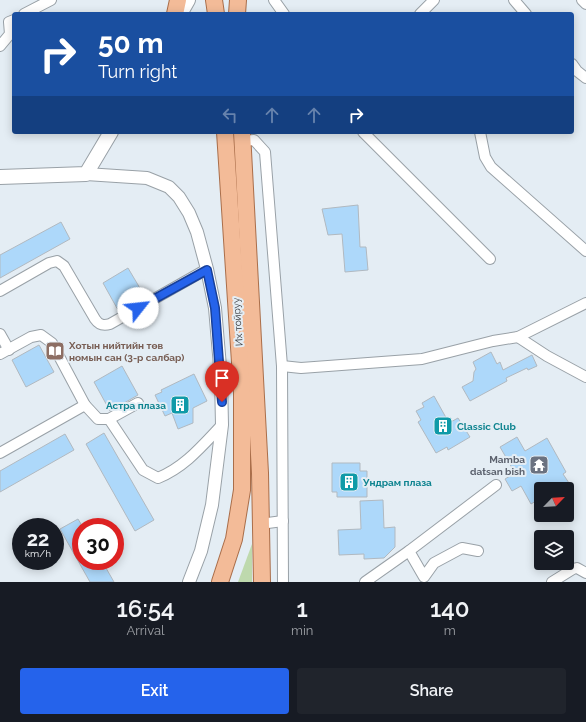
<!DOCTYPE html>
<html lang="en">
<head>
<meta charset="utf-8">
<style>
	:root { --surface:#171b24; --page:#20242c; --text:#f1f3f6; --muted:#9ea1a6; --accent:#2563eb }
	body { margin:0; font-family:Raleway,sans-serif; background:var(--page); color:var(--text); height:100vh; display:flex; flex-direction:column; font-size:15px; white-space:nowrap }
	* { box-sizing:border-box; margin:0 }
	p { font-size:13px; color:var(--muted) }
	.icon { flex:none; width:22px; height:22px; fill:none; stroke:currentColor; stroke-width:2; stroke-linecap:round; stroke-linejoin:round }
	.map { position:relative; height:582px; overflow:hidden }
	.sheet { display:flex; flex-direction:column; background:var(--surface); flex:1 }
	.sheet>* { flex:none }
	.banner { position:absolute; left:12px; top:12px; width:562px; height:122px; border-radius:4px; box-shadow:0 2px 10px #0003; background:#1a4fa0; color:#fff; overflow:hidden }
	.needle { width:26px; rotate:65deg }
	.buttons { position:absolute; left:534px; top:482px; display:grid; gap:8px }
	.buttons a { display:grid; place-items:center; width:40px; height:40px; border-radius:4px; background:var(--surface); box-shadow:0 2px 10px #0003; font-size:20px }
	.speed { position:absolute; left:12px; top:518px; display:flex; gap:8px; font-size:20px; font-weight:700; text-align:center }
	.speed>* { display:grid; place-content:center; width:52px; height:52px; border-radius:50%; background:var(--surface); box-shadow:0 2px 10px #0003; line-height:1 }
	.speed small { font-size:10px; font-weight:400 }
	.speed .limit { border:6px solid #d22; background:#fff; color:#111 }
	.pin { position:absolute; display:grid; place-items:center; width:34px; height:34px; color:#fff; margin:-41px -17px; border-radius:50% 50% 50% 0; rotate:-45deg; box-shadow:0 0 4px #0007 }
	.pin .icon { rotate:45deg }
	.me { position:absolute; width:44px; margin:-22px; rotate:61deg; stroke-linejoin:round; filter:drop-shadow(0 0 3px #0008) }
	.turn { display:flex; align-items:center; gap:14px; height:84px; padding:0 20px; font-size:18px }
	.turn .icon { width:52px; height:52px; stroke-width:2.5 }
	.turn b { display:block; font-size:28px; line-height:34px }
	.lanes { display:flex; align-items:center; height:38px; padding:0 20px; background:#0003; justify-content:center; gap:20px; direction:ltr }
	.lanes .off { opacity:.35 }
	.eta { display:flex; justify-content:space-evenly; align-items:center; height:68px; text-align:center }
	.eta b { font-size:24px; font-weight:600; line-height:28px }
	.action { display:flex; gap:8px; margin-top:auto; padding:8px 20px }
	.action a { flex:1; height:46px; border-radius:4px; background:var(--accent); color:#fff; font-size:16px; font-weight:600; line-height:46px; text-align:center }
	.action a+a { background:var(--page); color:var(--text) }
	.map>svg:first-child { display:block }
</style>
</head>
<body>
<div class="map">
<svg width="586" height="582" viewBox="0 0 586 582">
	<rect width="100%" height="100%" fill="#e4edf4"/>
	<!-- green -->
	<polygon fill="#bed9ad" points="252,544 252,582 238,582"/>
	<!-- building -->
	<g fill="#add8fa" stroke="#b1b9c0">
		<polygon points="358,205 360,247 366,247 368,270 345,272 342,234 328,235 322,209"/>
		<polygon points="61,222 70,239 0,278 0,255"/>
		<polygon points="128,268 144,295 118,310 103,283"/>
		<polygon points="39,345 54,372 26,387 12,360"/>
		<polygon points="491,352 497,364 500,362 503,370 532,355 537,366 528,370 527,368 506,378 507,381 470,401 462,387 473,381 474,372 476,369 473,362"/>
		<polygon points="122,366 138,395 110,411 94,382"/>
		<polygon points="194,374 207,401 193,408 193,423 178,429 172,413 165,416 155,395 162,392 161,390"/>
		<polygon points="434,396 449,423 458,418 470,437 448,450 447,447 436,453 418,422 421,420 416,411 424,407 422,403"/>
		<polygon points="104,433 154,520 135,531 86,444"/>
		<polygon points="65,434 74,450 0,492 0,471"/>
		<polygon points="517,437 525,451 547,438 566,472 563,474 571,486 566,489 541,489 541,498 531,504 521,486 512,491 505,479 515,473 500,447"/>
		<polygon points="332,463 360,463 360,471 367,471 367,497 337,497 337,492 332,492"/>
		<polygon points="383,500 384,528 395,527 395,547 384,558 364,559 364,554 339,555 338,530 361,529 360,501"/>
		<polygon points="78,519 81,524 81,561 102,561 114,582 90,582 60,529"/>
	</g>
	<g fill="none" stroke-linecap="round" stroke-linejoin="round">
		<!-- minor casing -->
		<g stroke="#99a1a7" stroke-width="12">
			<g id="minor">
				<polyline points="274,0 284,14"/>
				<polyline points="514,0 526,14"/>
				<polyline points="582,0 586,4"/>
				<polyline points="24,14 51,0"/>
				<polyline points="420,14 434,0"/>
				<polyline points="0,46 10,34 9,22 14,20"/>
				<polyline points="572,64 577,71 586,78"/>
				<polyline points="363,132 490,259"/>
				<polyline points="480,132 485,157 491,167 586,251"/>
				<polyline points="243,141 254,140 265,152 282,366 283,582"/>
				<path d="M0 291 49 263 57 261 64 266 95 319C99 325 103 326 110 324L207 269"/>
				<polyline points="0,334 9,350"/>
				<polyline points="518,337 547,356 586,377"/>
				<polyline points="0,354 31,337 41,335 52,343 85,405 98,419 109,419 138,403"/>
				<polyline points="282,366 301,368 422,359 493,341 518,337 586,303"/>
				<path d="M109 419 143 470 158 478C185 467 202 446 222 425"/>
				<polyline points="0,453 85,405"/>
				<polyline points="260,524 283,521"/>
				<polyline points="409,551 424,577 434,563 462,548 478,551"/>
				<polyline points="365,582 409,551 496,485"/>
				<polyline points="552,582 573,569 577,568 586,573"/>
			</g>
		</g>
		<!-- tertiary casing -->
		<g stroke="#99a1a7" stroke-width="14">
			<polyline id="tertiary" points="86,174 147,178 169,187 179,197 189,213 197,232 207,269 215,308 221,378 222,425 212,505 201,551 189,582"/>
		</g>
		<!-- secondary casing -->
		<g stroke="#99a1a7" stroke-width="16">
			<g id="secondary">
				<polyline points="180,14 188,0"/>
				<polyline points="0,177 86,174 111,132"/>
			</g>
		</g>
		<!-- primary casing -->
		<g stroke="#aa6e4a" stroke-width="18">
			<g id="primary">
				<polyline points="214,0 216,14"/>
				<polyline points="175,14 178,0"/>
				<polyline points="237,14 238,0"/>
				<polyline points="242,132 260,473 262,582"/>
				<polyline points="220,582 234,539 242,490 242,393 225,132"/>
			</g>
		</g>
		<!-- minor -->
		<use href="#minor" stroke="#fff" stroke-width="10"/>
		<!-- tertiary -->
		<use href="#tertiary" stroke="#fff" stroke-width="12"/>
		<!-- secondary -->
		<use href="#secondary" stroke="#fff" stroke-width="14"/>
		<!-- primary -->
		<use href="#primary" stroke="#f3bb98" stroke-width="16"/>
	</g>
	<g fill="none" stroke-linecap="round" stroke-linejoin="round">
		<!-- route casing -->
		<g stroke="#184099" stroke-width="10">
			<polyline id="route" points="138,308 207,270 215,308 222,402"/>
		</g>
		<!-- route -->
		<use href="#route" stroke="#2563eb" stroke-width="7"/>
	</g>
	<!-- icons -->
	<defs>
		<g id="library-square" transform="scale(1)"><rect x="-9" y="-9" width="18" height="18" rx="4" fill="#8d6e63" stroke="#e4edf4"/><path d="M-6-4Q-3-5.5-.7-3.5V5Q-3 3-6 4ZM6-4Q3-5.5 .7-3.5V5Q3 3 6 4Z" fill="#fff"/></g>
		<g id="building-square" transform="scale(1)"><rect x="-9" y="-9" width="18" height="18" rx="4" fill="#0f9aa8" stroke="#e4edf4"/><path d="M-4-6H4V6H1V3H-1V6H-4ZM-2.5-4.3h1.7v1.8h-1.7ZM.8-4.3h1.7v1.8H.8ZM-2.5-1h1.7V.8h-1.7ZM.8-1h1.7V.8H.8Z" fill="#fff"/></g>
		<g id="temple-square" transform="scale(1)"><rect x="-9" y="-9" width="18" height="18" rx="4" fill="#6b7280" stroke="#e4edf4"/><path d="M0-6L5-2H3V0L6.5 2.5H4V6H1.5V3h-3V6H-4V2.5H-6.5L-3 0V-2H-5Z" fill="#fff"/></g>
	</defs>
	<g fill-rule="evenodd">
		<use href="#library-square" x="55" y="351"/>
		<use href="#building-square" x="180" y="405"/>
		<use href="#building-square" x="443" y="426"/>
		<use href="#temple-square" x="539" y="465"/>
		<use href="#building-square" x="349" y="482"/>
	</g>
	<g text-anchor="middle" stroke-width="4" stroke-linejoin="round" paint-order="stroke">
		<!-- street labels -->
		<g font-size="10" fill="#313437" stroke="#e4edf4">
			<text transform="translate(237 322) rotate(-94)" y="4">Их тойруу</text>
		</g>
		<!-- education labels -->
		<g font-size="10" font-weight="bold" fill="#785e54" stroke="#e4edf4" text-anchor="start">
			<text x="69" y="349">Хотын нийтийн төв<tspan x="69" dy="12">номын сан (3-р салбар)</tspan></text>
		</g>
		<!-- culture labels -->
		<g font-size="10" font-weight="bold" fill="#0d838f" stroke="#e4edf4" text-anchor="start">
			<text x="166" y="409" text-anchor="end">Астра плаза</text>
			<text x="457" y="430">Classic Club</text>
			<text x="363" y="486">Ундрам плаза</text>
		</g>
		<!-- worship labels -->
		<g font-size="10" font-weight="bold" fill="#5b616d" stroke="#e4edf4" text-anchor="end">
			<text x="525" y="463">Mamba<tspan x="525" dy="12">datsan bish</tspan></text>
		</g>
	</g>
</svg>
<div class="buttons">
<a><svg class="needle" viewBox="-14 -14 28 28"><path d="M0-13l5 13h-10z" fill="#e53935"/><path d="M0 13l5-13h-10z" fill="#9ea1a6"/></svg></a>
<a><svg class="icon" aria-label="layers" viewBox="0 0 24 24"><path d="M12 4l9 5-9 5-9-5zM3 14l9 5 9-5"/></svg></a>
</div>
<div class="speed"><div>22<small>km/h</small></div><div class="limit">30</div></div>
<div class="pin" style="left:222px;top:402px;background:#d93025"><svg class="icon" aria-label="arrive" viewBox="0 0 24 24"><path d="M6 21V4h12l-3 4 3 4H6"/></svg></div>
<svg class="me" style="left:138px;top:308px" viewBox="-20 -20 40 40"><circle r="19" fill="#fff"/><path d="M0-13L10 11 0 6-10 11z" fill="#2563eb"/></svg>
<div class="banner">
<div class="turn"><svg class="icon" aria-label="right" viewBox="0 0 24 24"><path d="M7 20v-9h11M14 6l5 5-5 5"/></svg><div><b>50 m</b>Turn right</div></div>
<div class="lanes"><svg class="icon off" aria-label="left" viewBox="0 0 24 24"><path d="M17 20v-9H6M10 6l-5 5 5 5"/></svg><svg class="icon off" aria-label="ahead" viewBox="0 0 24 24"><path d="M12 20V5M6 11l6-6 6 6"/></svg><svg class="icon off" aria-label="ahead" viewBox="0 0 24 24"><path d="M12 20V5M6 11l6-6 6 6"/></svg><svg class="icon" aria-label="right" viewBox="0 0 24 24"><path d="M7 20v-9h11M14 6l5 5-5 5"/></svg></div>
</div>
</div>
<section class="sheet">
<div class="eta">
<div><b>16:54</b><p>Arrival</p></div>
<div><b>1</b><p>min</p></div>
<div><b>140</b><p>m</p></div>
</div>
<div class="action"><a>Exit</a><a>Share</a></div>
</section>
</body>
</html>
